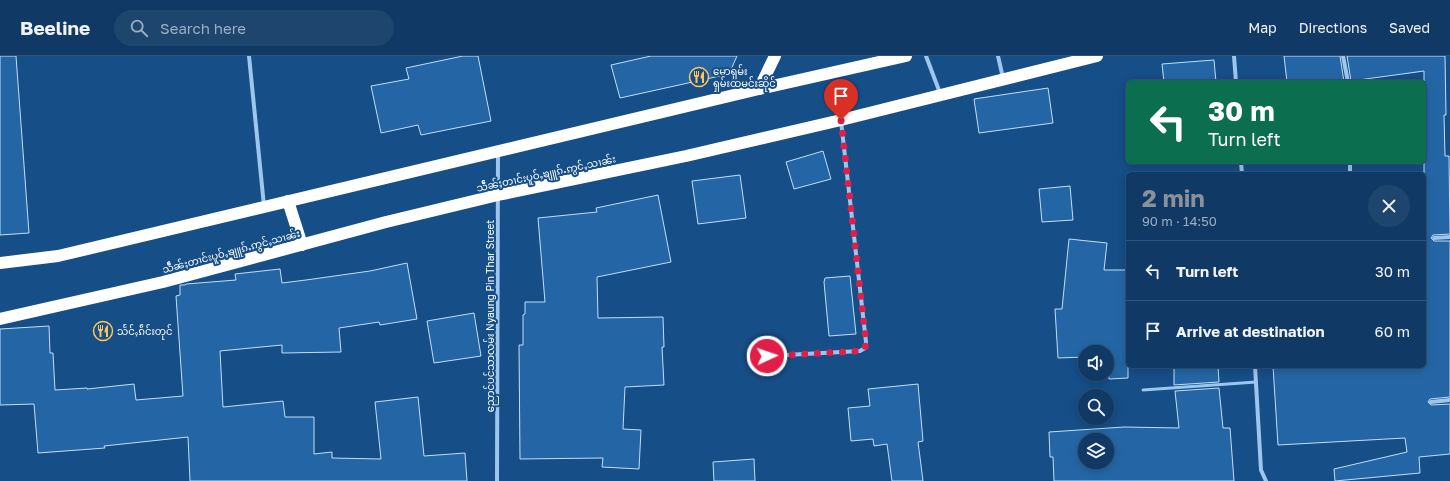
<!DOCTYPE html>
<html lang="en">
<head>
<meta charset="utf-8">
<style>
	:root { --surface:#103a65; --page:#1e456e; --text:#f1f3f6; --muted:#9cadbf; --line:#305479; --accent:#8c9099 }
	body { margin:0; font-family:"Golos Text","Noto Sans Myanmar",sans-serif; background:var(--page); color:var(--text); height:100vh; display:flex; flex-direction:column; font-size:15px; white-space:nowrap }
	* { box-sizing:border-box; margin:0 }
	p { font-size:13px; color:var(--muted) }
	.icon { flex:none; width:22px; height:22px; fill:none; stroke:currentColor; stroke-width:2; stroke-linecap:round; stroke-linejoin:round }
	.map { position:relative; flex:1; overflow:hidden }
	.details { position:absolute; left:1126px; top:116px; width:300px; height:196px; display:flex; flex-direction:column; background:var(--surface); border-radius:6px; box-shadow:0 2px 10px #0003,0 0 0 1px var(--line) }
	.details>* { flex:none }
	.banner { position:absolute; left:1126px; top:24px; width:300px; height:84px; border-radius:6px; box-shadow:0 2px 10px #0003,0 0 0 1px var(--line); background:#0b6e4f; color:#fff; overflow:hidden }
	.tools { position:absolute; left:1078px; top:289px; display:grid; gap:8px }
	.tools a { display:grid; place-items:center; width:36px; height:36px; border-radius:50%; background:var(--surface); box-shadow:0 2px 10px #0003,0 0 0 1px var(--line); font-size:20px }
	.pin { position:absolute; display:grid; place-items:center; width:34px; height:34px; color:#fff; margin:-41px -17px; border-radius:50% 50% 50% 0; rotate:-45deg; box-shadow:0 0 4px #0007 }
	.pin .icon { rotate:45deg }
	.me { position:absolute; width:44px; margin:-22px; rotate:87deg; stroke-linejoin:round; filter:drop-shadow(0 0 3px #0008) }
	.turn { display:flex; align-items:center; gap:14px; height:84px; padding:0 16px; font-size:18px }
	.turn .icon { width:52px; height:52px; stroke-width:2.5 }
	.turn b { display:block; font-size:28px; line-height:34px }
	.round { display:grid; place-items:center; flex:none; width:42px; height:42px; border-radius:21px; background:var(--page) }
	.overview { display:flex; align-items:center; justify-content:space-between; height:68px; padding:0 16px }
	h1 { font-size:24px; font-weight:700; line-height:30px; color:var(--accent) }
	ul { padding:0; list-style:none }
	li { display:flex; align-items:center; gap:12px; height:60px; padding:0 16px; border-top:1px solid var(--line) }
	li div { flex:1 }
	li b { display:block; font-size:15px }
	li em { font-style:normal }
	header { display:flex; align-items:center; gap:24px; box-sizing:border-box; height:56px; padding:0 20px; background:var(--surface); border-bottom:1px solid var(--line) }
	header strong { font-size:19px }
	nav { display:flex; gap:22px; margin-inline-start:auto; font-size:14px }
	.search { width:280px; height:36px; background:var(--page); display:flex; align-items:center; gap:10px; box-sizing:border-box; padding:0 14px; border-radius:22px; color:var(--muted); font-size:15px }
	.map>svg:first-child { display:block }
</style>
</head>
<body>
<header>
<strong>Beeline</strong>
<div class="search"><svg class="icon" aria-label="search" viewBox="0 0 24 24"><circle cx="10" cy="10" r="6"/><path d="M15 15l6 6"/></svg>Search here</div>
<nav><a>Map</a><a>Directions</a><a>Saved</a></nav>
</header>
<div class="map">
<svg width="1450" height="425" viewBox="0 0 1450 425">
	<rect width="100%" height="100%" fill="#164e87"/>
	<!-- building -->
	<g fill="#2466a5" stroke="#c2dffa" fill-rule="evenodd">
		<polygon points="0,0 16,0 29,177 0,179"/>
		<polygon points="463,0 478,0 491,65 421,79 418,69 381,77 371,30 409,23 406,12"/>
		<polygon points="651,0 737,0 729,18 620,42 611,9"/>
		<polygon points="1284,0 1340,0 1344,26 1287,26"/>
		<polygon points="1347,0 1445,0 1446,59 1444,59 1445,100 1449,100 1450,178 1433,179 1431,182 1434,185 1450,185 1450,341 1430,343 1428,346 1431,349 1450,348 1450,398 1419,401 1420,417 1335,425 1334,413 1407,396 1405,382 1278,389 1273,310 1424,310 1424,15 1351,25"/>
		<polygon points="1214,4 1216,26 1164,26 1162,8"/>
		<polygon points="1048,32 1053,67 979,77 974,43"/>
		<polygon points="823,95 831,123 794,133 786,106"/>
		<polygon points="740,119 746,162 698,168 692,125"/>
		<polygon points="1070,130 1073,164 1042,166 1039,133"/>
		<polygon points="658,139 671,206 597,221 598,262 663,261 664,291 662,291 664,329 625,331 623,373 641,374 639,413 602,411 603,402 520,403 519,289 523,289 523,259 525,258 525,246 545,246 538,162 597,156 596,152"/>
		<polygon points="1069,183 1107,187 1104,214 1128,214 1128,322 1109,323 1107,296 1085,296 1085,301 1058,302 1055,253 1062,253"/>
		<polygon points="407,207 417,263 380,269 379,266 339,272 341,296 282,297 282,289 220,295 223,351 283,345 285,361 314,361 314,398 332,396 332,402 381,403 375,346 418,341 424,400 465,397 467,425 190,425 188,381 104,390 105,392 38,397 34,348 0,349 0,273 49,270 50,297 53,297 55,334 87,332 87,333 134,328 136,344 183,340 176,240 180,239 180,229 185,229 186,228 236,224 235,218 280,213 282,227 306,224 370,215"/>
		<polygon points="850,220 856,278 829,280 824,226 825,222"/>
		<polygon points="474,257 481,300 434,307 427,265"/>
		<polygon points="1174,310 1218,310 1219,326 1174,329"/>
		<polygon points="918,328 923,385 918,386 923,425 892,425 887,388 874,390 873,383 851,385 848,352 870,350 868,333"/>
		<path d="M1219 332 1223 372H1230L1234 425H1054L1053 401H1050L1049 376 1124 371 1179 372 1175 335ZM1085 384H1107V406H1085Z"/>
		<polygon points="754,403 755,425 714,425 713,406"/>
	</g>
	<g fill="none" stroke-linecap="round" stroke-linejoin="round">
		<!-- lane -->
		<polyline stroke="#9cc6ee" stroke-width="3" points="1143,334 1256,326"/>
		<!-- street -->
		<g stroke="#9cc6ee" stroke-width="4">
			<polyline points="249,0 264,150"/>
			<polyline points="926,0 940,37"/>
			<polyline points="998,0 1003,22"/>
			<polyline points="1234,0 1236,26"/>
			<polyline points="1343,0 1348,26"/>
			<polyline points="1241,106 1242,118"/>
			<polyline points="1350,118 1350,106"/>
			<polyline points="1434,182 1450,181"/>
			<polyline points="767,300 860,295 865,292 866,286 841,65"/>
			<polyline points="1255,310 1261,414 1266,425"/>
			<polyline points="1431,346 1450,344"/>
			<polyline points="497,425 498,97"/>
		</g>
		<!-- highway -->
		<g stroke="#fff" stroke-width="12">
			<polyline points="759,33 775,0"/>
			<polyline points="288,145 302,189"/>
			<polyline points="0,207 58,200 759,33 906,0"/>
			<polyline points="0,263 163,226 386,166 498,139 686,100 841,64 1097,0"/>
		</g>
	</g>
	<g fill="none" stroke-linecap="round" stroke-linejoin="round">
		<!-- route -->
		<polyline stroke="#e11d48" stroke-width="7" stroke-dasharray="0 12.6" points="767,300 860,295 865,292 866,286 841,64"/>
	</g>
	<!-- icons -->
	<defs>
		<g id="restaurant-ring" transform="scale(1)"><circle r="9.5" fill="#164e87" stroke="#ffc559" stroke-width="1.5"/><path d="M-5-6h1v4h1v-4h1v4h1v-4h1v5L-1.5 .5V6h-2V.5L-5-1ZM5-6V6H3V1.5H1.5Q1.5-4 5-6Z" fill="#ffc559"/></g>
	</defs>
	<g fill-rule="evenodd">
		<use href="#restaurant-ring" x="699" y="21"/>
		<use href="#restaurant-ring" x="103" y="275"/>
	</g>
	<g text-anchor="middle" stroke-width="4" stroke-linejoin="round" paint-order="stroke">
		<!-- poi labels -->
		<g font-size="10" fill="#fff" stroke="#164e87" text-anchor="start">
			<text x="713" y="19">မောရှမ်း<tspan x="713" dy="12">ရှမ်းထမင်းဆိုင်</tspan></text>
			<text x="117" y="279">သႅင်ႇၵဵင်းတုင်</text>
		</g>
		<!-- street labels -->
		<g font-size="10" fill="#fff" stroke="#164e87">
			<text transform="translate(546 117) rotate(-12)" y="4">သဵႅၼ်ႈတၢင်းပူဝ်ႇၶျူၵ်ႉဢွင်ႇသၢၼ်း</text>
			<text transform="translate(231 195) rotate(-15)" y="4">သဵႅၼ်ႈတၢင်းပူဝ်ႇၶျူၵ်ႉဢွင်ႇသၢၼ်း</text>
			<text transform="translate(490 260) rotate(-90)" y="4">ညောင်ပင်သာလမ်း Nyaung Pin Thar Street</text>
		</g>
	</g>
</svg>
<div class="tools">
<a><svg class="icon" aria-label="sound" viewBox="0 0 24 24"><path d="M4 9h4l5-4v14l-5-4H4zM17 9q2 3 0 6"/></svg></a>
<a><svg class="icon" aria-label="search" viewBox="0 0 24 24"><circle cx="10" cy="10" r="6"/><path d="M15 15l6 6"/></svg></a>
<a><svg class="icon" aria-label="layers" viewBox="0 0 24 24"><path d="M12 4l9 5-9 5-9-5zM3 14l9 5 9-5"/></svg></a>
</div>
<div class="pin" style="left:841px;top:64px;background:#d93025"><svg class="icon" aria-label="arrive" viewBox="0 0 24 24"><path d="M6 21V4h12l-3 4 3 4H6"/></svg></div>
<svg class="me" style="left:767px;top:300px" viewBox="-20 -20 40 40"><circle r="17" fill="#e11d48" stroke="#fff" stroke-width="3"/><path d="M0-11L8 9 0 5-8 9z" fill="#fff"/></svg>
<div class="banner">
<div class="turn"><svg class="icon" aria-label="left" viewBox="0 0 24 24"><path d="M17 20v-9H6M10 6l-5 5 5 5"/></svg><div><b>30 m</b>Turn left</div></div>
</div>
<section class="details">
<div class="overview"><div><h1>2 min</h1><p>90 m · 14:50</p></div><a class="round"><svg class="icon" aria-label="close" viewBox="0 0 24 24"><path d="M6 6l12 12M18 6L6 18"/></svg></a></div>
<ul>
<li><svg class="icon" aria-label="left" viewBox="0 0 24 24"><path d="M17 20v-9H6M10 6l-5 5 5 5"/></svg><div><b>Turn left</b></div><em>30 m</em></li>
<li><svg class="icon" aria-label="arrive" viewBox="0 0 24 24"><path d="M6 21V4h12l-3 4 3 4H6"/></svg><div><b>Arrive at destination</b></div><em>60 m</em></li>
</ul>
</section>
</div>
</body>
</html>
